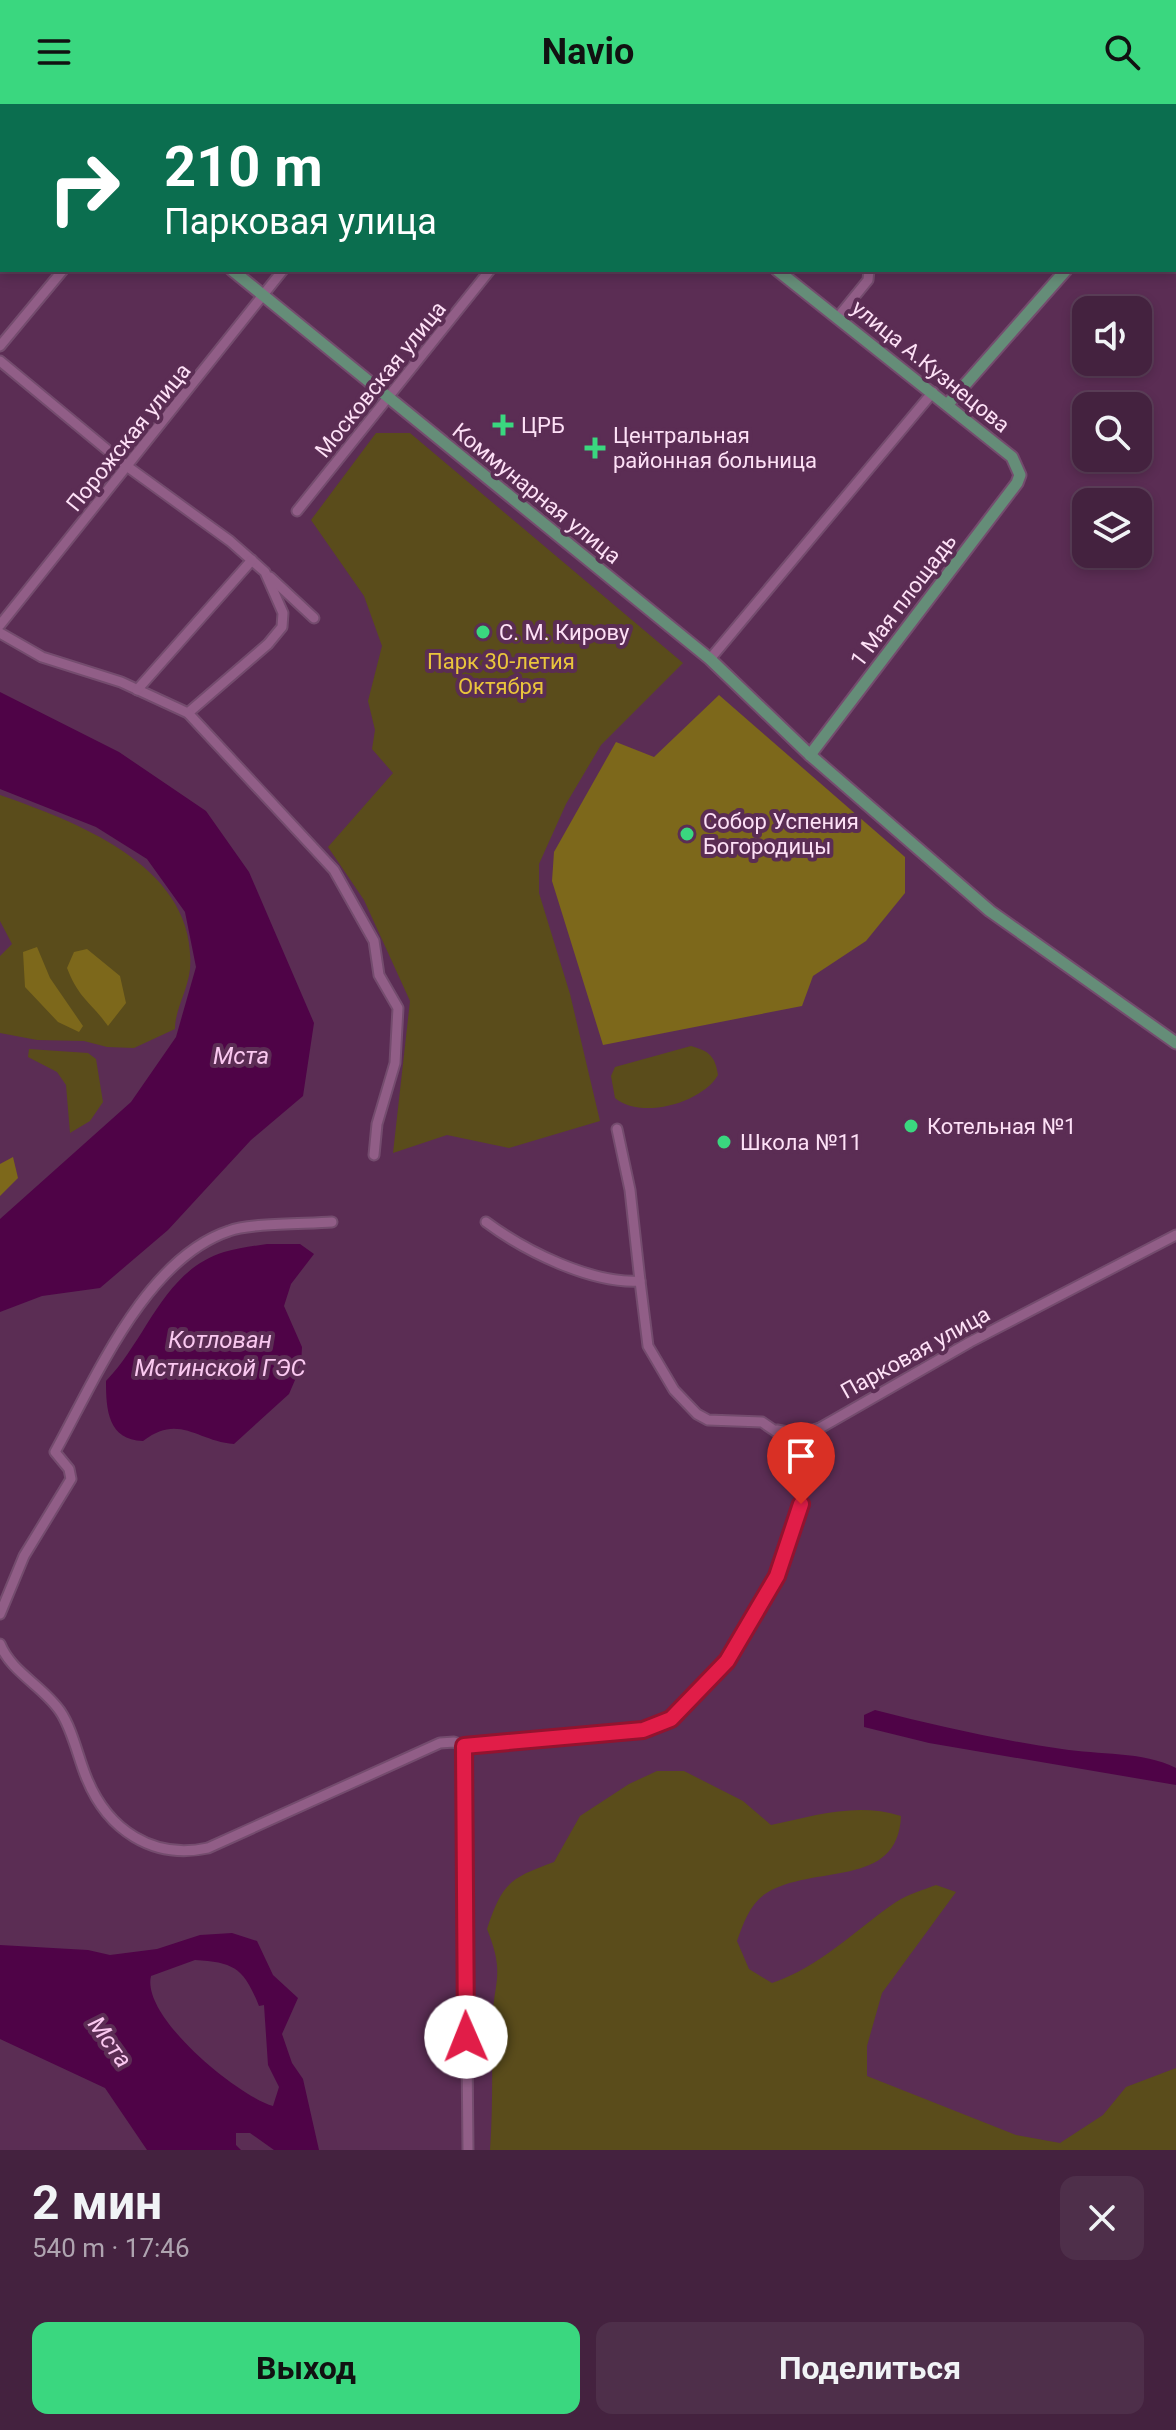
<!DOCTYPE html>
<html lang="ru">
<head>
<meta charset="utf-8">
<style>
	:root { --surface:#44223f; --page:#4e2f4a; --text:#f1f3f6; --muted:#afa4b0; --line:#5c3f59; --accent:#3ad77f }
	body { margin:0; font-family:Roboto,sans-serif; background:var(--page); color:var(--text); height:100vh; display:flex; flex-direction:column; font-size:30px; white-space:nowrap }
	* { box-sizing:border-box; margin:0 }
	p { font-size:26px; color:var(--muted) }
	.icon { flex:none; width:44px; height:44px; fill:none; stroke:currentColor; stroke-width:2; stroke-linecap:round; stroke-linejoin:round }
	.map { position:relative; height:2046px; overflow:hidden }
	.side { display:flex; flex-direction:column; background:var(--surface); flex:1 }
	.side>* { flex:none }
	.top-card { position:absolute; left:0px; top:0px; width:1176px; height:168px; box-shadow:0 4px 12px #0003,0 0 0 2px var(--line); background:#0b6e4f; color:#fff; overflow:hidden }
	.fabs { position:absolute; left:1072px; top:192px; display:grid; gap:16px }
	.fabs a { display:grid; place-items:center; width:80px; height:80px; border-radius:16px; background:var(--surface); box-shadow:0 4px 12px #0003,0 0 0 2px var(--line); font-size:40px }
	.pin { position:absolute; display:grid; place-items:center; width:68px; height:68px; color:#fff; margin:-82px -34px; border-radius:50% 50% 50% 0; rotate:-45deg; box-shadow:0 0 8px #0007 }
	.pin .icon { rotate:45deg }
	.me { position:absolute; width:88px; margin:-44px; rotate:359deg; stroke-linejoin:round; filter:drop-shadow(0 0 6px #0008) }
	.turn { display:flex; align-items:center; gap:28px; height:168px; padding:0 32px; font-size:36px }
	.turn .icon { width:104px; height:104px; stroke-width:2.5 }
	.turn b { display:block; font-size:56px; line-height:68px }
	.round { display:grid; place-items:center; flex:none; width:84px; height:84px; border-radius:16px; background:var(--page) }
	.head { display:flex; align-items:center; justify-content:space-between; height:136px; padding:0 32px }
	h1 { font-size:48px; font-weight:700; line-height:60px }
	.primary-button { display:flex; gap:16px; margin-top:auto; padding:16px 32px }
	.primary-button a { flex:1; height:92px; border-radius:16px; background:var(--accent); color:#111; font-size:32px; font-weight:700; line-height:92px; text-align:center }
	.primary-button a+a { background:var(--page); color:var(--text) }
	header { display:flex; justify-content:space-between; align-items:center; height:104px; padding:0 32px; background:var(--accent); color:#111; font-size:36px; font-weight:700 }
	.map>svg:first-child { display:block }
</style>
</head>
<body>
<header><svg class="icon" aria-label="menu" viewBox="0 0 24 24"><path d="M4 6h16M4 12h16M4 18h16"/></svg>Navio<svg class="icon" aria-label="search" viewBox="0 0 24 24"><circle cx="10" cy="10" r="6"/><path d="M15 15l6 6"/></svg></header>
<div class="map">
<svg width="1176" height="2046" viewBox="0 0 1176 2046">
	<rect width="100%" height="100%" fill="#5b2d54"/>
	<!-- green -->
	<g fill="#5a4c1b">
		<polygon points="376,329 410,329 683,559 601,641 566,700 539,760 539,789 570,890 600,1017 509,1044 447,1031 393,1049 410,897 364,796 328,743 393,669 372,645 375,626 368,597 382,542 364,492 311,416"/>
		<path d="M0 691C77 718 198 763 190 865 188 886 175 905 175 925L134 944 107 943 84 937 37 936 0 929V852L12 840 0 817Z"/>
		<path d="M691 942C709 947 715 952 718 971 702 999 641 1016 615 994L611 972 615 963Z"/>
		<polygon points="29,945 88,949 96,955 103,998 90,1017 70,1029 66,981 57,968 28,953"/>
		<path d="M657 1667H684L743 1697 771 1721C815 1712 856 1698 901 1712 898 1786 813 1759 765 1790 750 1800 743 1820 737 1837L749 1865 772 1879C820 1863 855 1826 896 1798 908 1790 923 1786 936 1781L956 1788 882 1889 867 1942V1972L1016 2031 1060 2039 1103 2011 1126 1983 1176 1964V2046H490C493 2005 492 1963 492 1922 493 1877 506 1872 487 1825 502 1779 510 1774 554 1758L580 1712 629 1680Z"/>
	</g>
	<!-- forest -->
	<g fill="#7d681b">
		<polygon points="719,591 905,753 905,789 866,837 813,872 802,902 603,941 552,777 554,748 616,638 654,653"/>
		<polygon points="37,843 50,874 83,922 79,928 58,918 25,883 23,848"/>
		<path d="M87 845 120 872 126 899 108 922C90 897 79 895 67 864L74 848Z"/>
		<polygon points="13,1053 18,1074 0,1092 0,1060"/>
	</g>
	<!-- water -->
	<g fill="#4f0347" fill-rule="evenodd">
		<polygon points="0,588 119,648 206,707 249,768 314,919 303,992 251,1036 168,1126 100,1184 42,1192 0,1208 0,1115 131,998 176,933 196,863 185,808 147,755 96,723 0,685"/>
		<path d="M267 1140H300L314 1150 291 1180 284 1202 302 1243 301 1262 289 1290 234 1340C197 1337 179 1309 143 1337 108 1336 106 1306 106 1277 147 1235 163 1167 224 1148 238 1144 253 1142 267 1140Z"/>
		<path d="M875 1606C937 1622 999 1636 1062 1645 1098 1651 1143 1647 1176 1664V1681L929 1639 864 1623V1611Z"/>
		<path d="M232 1829 257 1837 273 1871 298 1894 282 1930 292 1959 303 1975 319 2046H274L250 2029H236V2041L241 2046H147L105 1984 0 1935V1841L88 1846 110 1851 157 1845 200 1831ZM195 1856C235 1858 244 1865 259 1902L264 1901 268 1961 279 1983 273 2002C238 1992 141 1913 151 1872Z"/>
	</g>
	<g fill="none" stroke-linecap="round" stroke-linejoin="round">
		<!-- minor casing -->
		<g stroke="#744c6e" stroke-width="13">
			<g id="minor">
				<polyline points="199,2 200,0"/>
				<polyline points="411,2 412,0"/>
				<polyline points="621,2 623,0"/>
				<polyline points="824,2 826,0"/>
				<polyline points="1001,2 1003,0"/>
				<polyline points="838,213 868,176 869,166"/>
				<polyline points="0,242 63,166"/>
				<polyline points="0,257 128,363 230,437 265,468 283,509 282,523 268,540 188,609"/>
				<polyline points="297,407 490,166"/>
				<polyline points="270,473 314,514"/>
				<polyline points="0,521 283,166"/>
				<polyline points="0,529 42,553 121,578 188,609 334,766 374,837 379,871 398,904 395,959 377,1020 374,1051"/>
				<polyline points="710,555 933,288"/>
				<polyline points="137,586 252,456"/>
				<polyline points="617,1025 630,1086 640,1177"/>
				<path d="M486 1118C525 1147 591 1180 640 1177L648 1242 674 1286 697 1310 708 1316 762 1318 781 1331 799 1352"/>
				<polyline points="777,1326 799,1330 820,1324"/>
				<path d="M0 1510 24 1452 71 1375 69 1365 55 1348C95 1276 145 1155 229 1127 250 1119 307 1120 332 1118"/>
				<path d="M0 1540C11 1568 43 1582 60 1607 73 1626 78 1654 87 1675 108 1726 153 1756 208 1744L440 1639 454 1638 464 1642 643 1626 671 1615 727 1557 777 1472 801 1400 799 1352 820 1324 970 1238 1176 1131"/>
				<polyline points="464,1642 468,2046"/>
			</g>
		</g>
		<!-- major casing -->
		<g stroke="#744c6e" stroke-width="15">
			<g id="major">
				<polyline points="29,0 31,2"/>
				<polyline points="563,0 566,2"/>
				<polyline points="1018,0 1021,2"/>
				<polyline points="1174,39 1176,36"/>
				<polyline points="1174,130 1176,132"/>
				<polyline points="232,166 710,555 810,651 990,807 1176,939"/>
				<polyline points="777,166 1012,353 1020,371 1017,379 810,651"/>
				<polyline points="948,300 1066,166"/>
			</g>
		</g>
		<!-- minor -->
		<use href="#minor" stroke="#915e87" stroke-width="9"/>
		<!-- major -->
		<use href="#major" stroke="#658d78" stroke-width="11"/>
	</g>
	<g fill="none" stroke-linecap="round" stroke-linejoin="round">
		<!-- route casing -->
		<g stroke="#92132f" stroke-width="20">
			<polyline id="route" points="466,1933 464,1642 643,1626 671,1615 727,1557 777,1472 801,1400"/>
		</g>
		<!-- route -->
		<use href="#route" stroke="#e11d48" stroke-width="14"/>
	</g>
	<!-- markers -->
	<g fill="#3ad77f" stroke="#5b2d54" stroke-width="3">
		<path d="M499 309h8v8h8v8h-8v8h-8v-8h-8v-8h8z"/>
		<path d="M591 332h8v8h8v8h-8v8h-8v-8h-8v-8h8z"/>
		<circle cx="483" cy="528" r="8"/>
		<circle cx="687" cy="730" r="8"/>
		<circle cx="911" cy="1022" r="8"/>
		<circle cx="724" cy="1038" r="8"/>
	</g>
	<g text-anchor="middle" stroke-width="8" stroke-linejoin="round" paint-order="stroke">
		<!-- street labels -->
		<g font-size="22" fill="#fde0f6" stroke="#5b2d54">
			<text transform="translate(931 262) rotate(39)" y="8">улица А.Кузнецова</text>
			<text transform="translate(380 275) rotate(-51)" y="8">Московская улица</text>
			<text transform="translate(128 333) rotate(-51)" y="8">Порожская улица</text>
			<text transform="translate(537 389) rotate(39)" y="8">Коммунарная улица</text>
			<text transform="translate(903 496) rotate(-53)" y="8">1 Мая площадь</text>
			<text transform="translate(915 1248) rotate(-29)" y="8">Парковая улица</text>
		</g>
		<!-- poi labels -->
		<g font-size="22" fill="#fde0f6" stroke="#5b2d54" text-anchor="start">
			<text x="521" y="329">ЦРБ</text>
			<text x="613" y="339">Центральная<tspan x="613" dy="25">районная больница</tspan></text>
			<text x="499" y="536">С. М. Кирову</text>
			<text x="703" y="725">Собор Успения<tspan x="703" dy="25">Богородицы</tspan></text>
			<text x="927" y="1030">Котельная №1</text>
			<text x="740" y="1046">Школа №11</text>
		</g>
		<!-- park labels -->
		<g font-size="22" fill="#e9c53c" stroke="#5b2d54">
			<text x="501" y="565">Парк 30-летия<tspan x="501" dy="25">Октября</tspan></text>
		</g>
		<!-- water labels -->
		<g font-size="24" font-style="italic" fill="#fac8f0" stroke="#5b2d54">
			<text x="241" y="960">Мста</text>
			<text x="220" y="1244">Котлован<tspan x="220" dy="28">Мстинской ГЭС</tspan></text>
			<text transform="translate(110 1938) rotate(54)" y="8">Мста</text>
		</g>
	</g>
</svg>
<div class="fabs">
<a><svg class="icon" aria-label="sound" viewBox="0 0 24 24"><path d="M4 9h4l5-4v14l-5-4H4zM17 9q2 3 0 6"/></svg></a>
<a><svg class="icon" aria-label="search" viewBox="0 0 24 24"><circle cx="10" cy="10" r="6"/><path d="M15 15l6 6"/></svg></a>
<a><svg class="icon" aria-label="layers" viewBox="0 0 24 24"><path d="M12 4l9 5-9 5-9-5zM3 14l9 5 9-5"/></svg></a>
</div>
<div class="pin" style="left:801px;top:1400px;background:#d93025"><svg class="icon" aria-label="arrive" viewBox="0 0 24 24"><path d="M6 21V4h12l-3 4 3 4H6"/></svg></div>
<svg class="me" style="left:466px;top:1933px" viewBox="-20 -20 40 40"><circle r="19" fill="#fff"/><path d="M0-13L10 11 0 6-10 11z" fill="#e11d48"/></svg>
<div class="top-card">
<div class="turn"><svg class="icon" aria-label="right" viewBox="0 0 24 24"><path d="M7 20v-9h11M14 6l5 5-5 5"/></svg><div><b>210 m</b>Парковая улица</div></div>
</div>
</div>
<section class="side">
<div class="head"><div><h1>2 мин</h1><p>540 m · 17:46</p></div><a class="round"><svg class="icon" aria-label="close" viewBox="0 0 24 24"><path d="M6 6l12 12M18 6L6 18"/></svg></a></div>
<div class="primary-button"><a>Выход</a><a>Поделиться</a></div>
</section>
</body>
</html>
